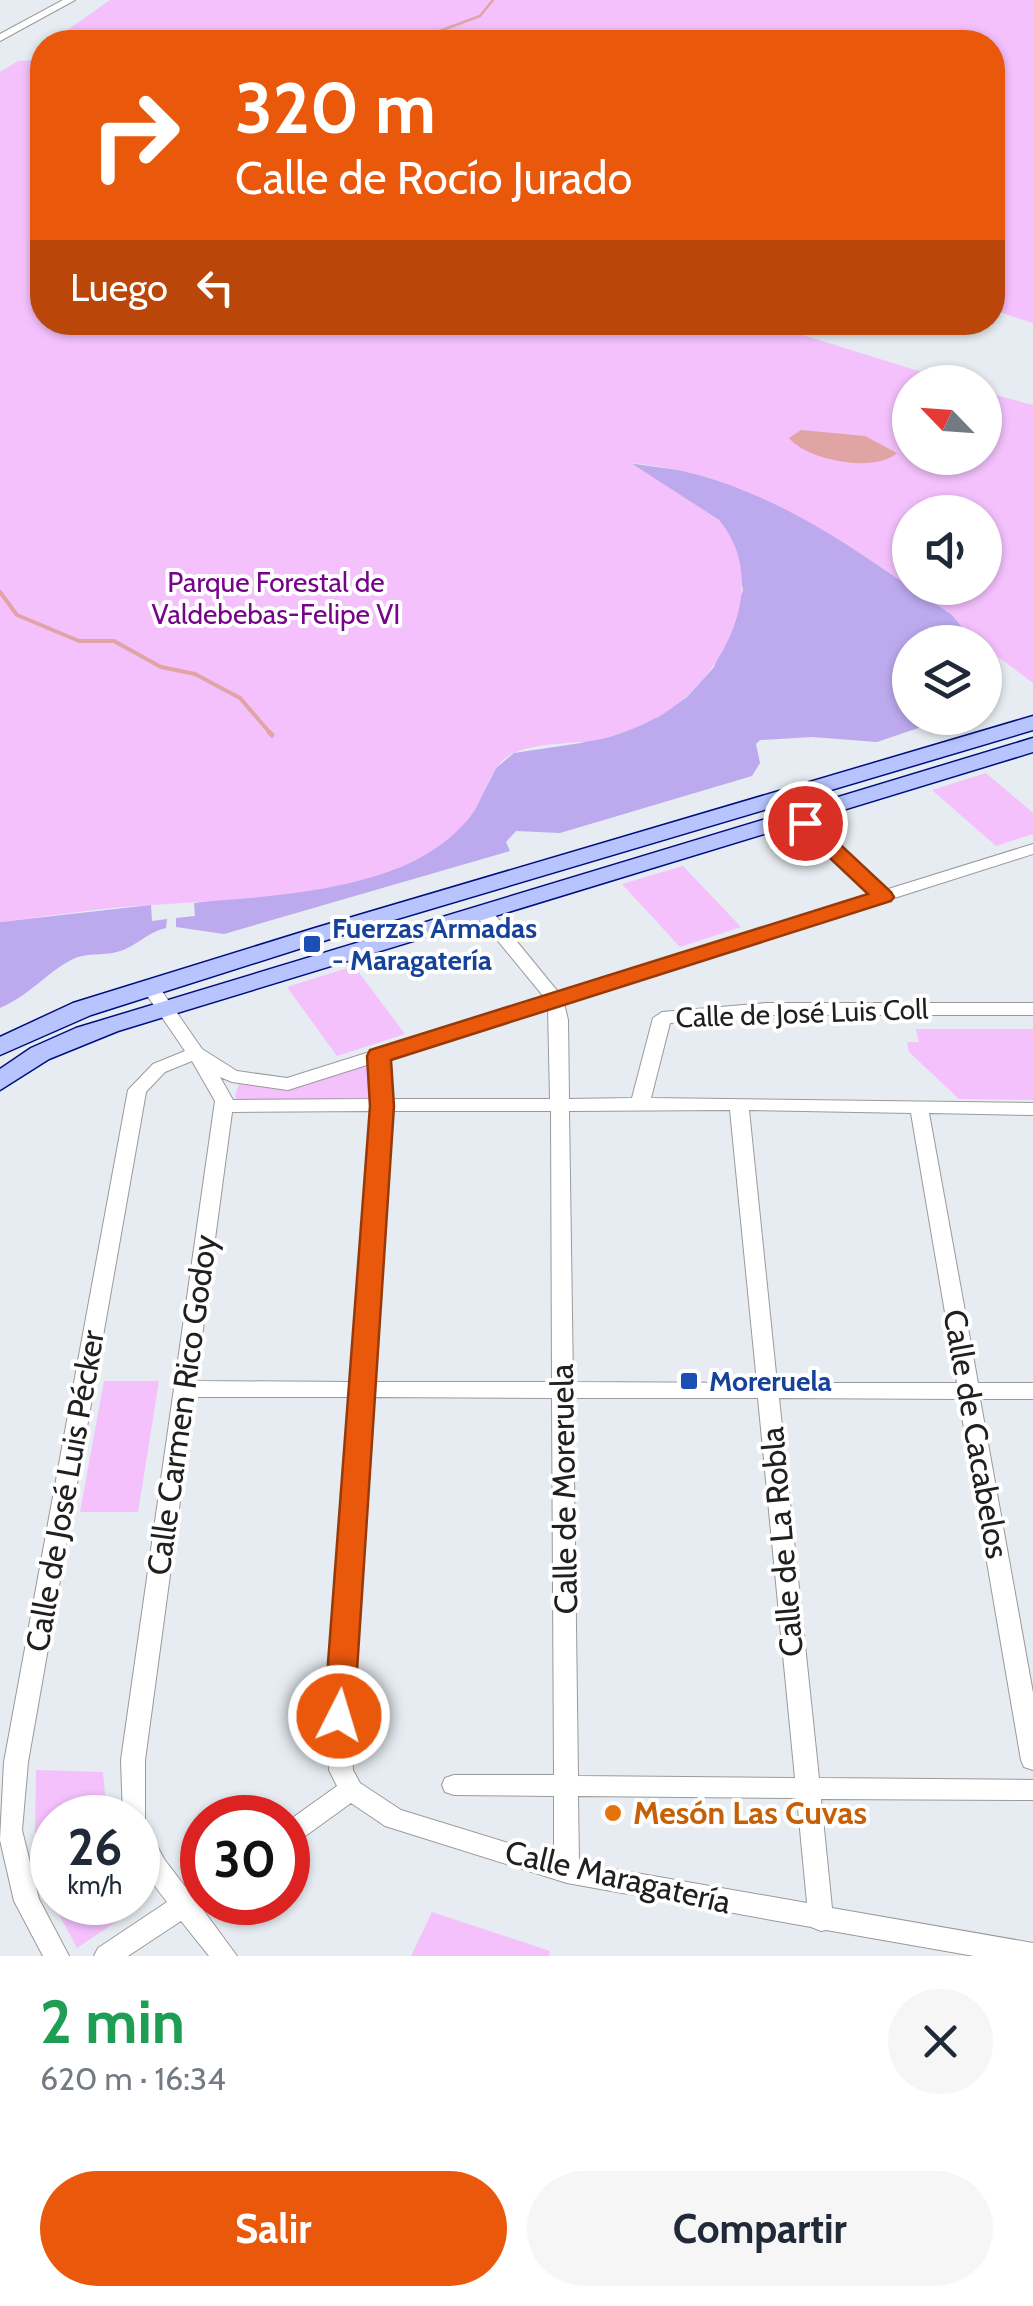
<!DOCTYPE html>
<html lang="es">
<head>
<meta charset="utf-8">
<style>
	:root { --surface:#fff; --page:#f6f6f7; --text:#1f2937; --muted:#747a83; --accent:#ea580c }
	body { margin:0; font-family:Cabin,sans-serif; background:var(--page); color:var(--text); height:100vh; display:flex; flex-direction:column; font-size:38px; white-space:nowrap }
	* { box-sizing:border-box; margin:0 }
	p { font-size:32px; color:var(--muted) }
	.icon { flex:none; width:55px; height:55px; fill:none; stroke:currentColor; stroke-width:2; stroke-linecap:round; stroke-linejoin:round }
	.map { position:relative; height:1956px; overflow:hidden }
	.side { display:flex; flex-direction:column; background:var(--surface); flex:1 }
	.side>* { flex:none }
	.guide { position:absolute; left:30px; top:30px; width:975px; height:305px; border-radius:40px; box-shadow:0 2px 8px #0004; background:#ea580c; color:#fff; overflow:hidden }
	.needle { width:65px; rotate:295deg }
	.buttons { position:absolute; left:892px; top:365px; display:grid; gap:20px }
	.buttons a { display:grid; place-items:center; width:110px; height:110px; border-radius:50%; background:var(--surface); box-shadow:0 2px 8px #0004; font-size:50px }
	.speed { position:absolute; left:30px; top:1795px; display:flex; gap:20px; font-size:50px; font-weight:700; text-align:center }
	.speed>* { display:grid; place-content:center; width:130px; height:130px; border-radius:50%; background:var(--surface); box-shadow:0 2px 8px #0004; line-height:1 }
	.speed small { font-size:25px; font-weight:400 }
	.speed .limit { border:15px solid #d22; background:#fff; color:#111 }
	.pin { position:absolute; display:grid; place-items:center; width:85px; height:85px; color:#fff; margin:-42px; border:5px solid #fff; border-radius:50%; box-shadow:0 2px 10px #0007 }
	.me { position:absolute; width:110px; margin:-55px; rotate:5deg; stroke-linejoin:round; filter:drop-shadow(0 0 8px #0008) }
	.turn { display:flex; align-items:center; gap:35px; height:210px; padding:0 40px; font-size:45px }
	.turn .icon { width:130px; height:130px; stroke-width:2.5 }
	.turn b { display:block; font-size:70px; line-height:85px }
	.then { display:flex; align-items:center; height:95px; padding:0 40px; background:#0003; gap:20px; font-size:38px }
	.round { display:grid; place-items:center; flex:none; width:105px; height:105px; border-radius:52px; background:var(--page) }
	.head { display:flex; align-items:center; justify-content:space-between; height:170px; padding:0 40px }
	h1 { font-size:60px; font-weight:700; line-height:75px; color:#1e9e55 }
	.button { display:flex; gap:20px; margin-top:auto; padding:20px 40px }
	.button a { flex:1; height:115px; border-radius:60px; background:var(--accent); color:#fff; font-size:40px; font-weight:700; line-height:115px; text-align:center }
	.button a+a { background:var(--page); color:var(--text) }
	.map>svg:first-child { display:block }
</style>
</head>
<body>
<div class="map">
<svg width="1033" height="1956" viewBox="0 0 1033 1956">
	<rect width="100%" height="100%" fill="#e6ecf1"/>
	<!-- grass -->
	<g fill="#bca9ee">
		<polygon points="628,463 686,471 719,480 803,515 951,614 978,642 910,642 910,718 941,718 939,721 877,742 812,737 760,740 756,744 760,763 752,776 560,833 516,831 506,842 510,851 224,934 176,927 176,918 195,916 194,903 293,891 390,870 474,811 496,768 514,753 581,743 658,717 687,697 714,667 743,590 735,547 719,520"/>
		<path d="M151 905 152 921 167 919 166 928C147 932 136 947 117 952 102 956 85 952 71 960 45 974 30 995 0 1008V922Z"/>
	</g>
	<!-- park -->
	<g fill="#f4c1fd">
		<polygon points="110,0 1033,0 1033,323 993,310 992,42 50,42"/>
		<path d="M42 60V322L764 323 954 382H910V458H985V392L1033 405V683L985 647V642L970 637 951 614 911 588H985V512H910V587C823 527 739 472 631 463L719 520C765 575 735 651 688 695 668 714 642 726 616 735 583 747 543 739 512 754 491 764 486 791 475 810 461 831 440 847 418 859 344 897 232 899 151 905 100 908 50 916 0 922V72L18 61Z"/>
		<polygon points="986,773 1033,813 1033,834 996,846 932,790"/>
		<polygon points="683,866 741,927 680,947 622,884"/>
		<polygon points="354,966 405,1034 337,1056 287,987"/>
		<polygon points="916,1029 1033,1029 1033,1100 959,1099 909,1052 907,1042 919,1042"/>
		<polygon points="365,1065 375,1072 372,1100 238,1100 235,1097 239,1083 284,1088"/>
		<polygon points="104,1381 159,1381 138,1512 80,1512"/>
		<polygon points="36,1770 103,1772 107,1817 52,1818 52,1901 35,1836"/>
		<polygon points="138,1898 142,1904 77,1948 53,1903 138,1902"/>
		<polygon points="432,1912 550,1951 549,1956 411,1956"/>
	</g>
	<!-- water -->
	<path fill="#e1a4a4" d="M801 430 865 436 897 453C876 473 808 461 789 438Z"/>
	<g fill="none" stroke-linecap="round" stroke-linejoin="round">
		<!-- stream-far2 -->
		<polyline stroke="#e1a4a4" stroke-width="2.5" points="410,42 480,16 493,0"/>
		<!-- stream-far1 -->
		<polyline stroke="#e1a4a4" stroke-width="4" points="0,592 17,615 79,641 114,641 161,667 195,674 240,698 271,734"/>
		<!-- stream -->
		<polyline stroke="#e1a4a4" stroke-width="5" points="269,732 272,735"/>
		<!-- street casing -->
		<g stroke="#9a9a9a" stroke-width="2">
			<g id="street">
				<polygon points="63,0 75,0 0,41 0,34"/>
				<path d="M803 810 809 812 815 824 885 890 1033 844V854L564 1003 568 1020 569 1099 632 1098 653 1018 662 1012 766 1003H1033V1015H766L670 1023 651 1098 1033 1103V1115L929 1113 978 1383H1033V1399H980L1033 1693V1770L1024 1767 1021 1760 959 1399 779 1398 819 1778 1033 1780V1800L821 1799 832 1908 1033 1943V1956H974L826 1930 821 1931 811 1927 567 1883 385 1826 351 1803 297 1842 288 1845V1821L337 1786 329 1770 327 1716 351 1397H194L145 1760V1822L164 1859 187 1889 202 1882V1902H209L201 1907 237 1956H209L181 1921 128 1956H94L98 1948 167 1902C140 1867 138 1862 138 1818H123L121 1760 215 1101 192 1061 165 1072 146 1092 28 1762 22 1830 39 1899 69 1956H43L14 1901 0 1840 4 1762 128 1090 153 1064 185 1051 142 988 145 984H157L202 1049 237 1071 287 1078 544 997 484 924 469 914 471 910 477 909 496 916 559 993 871 895 802 829 795 815ZM548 1008 550 1099H391L388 1059ZM370 1064 372 1099 233 1100 220 1077 232 1082 288 1090ZM730 1110 757 1383 573 1382 569 1111ZM749 1110 911 1113 957 1383H777ZM372 1111 352 1382 196 1381 232 1112ZM391 1111H551L552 1382H373ZM372 1397 552 1398 554 1775H454L445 1778 442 1785 445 1792 454 1795 554 1796V1857L401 1810 360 1783 353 1770 351 1716ZM573 1398H758L795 1778 578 1776ZM578 1796 797 1798 807 1903 579 1863Z"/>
			</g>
		</g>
		<!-- secondary casing -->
		<g stroke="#000f7e" stroke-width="3">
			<g id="secondary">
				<polygon points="1033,716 1033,730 333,938 91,1015 0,1055 0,1037 73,1003 315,928"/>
				<polygon points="1033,738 1033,752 118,1031 49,1059 0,1090 0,1069 31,1048 76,1028"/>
			</g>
		</g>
		<!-- street -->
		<use href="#street" fill="#fff" fill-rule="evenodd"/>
		<!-- secondary -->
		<use href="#secondary" fill="#b7c4fe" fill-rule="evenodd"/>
	</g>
	<!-- route -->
	<polygon fill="#ea580c" stroke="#983908" stroke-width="2.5" points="805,816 812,818 891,892 894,897 891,901 391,1060 394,1106 354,1716 350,1726 339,1729 328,1726 324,1716 370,1106 367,1056 370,1050 868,894 797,827 794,823 797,818"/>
	<!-- markers -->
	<g fill="#1a4fb4" stroke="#fff" stroke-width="4">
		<rect x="302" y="934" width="20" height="20" rx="5"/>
		<rect x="679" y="1371" width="20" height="20" rx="5"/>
	</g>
	<circle fill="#e8710a" stroke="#fff" stroke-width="4" cx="613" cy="1813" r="10"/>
	<g text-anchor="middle" stroke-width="8" stroke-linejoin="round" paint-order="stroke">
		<!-- park labels -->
		<g font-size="28" fill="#750488" stroke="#fff">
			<text x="276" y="592">Parque Forestal de<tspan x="276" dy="32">Valdebebas-Felipe VI</tspan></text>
		</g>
		<!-- transit labels -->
		<g font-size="28" font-weight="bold" fill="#164399" stroke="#fff" text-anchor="start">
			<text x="332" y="938">Fuerzas Armadas<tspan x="332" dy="32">- Maragatería</tspan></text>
			<text x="709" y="1391">Moreruela</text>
		</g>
		<!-- street labels -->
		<g font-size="28" fill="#202020" stroke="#fff">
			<text transform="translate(802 1013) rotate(-2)" y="10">Calle de José Luis Coll</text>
		</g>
		<!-- near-street labels -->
		<g font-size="32" fill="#202020" stroke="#fff">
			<text transform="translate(182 1405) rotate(-82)" y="11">Calle Carmen Rico Godoy</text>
			<text transform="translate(976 1434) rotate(80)" y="11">Calle de Cacabelos</text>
			<text transform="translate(564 1489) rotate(-91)" y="11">Calle de Moreruela</text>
			<text transform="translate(65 1491) rotate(-80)" y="11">Calle de José Luis Pécker</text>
			<text transform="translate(782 1542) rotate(-95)" y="11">Calle de La Robla</text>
			<text transform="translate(618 1877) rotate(13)" y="11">Calle Maragatería</text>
		</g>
		<!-- near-food labels -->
		<g font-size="32" font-weight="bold" fill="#c56008" stroke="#fff" text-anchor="start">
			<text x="633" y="1824">Mesón Las Cuvas</text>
		</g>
	</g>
</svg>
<div class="buttons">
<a><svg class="needle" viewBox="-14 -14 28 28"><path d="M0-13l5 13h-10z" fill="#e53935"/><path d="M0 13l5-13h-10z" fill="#747a83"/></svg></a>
<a><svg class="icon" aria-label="sound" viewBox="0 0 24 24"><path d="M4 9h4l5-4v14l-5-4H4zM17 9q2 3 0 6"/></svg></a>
<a><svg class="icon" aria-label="layers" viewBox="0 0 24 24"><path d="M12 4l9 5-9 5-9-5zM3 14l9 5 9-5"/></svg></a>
</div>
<div class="speed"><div>26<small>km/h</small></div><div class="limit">30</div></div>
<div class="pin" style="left:805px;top:823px;background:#d93025"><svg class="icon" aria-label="arrive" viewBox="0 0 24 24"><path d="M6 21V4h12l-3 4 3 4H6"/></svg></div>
<svg class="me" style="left:339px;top:1716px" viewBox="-20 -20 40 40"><circle r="17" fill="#ea580c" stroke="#fff" stroke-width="3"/><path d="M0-11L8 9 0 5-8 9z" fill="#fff"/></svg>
<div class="guide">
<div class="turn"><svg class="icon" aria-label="right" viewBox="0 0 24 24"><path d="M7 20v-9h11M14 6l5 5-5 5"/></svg><div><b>320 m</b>Calle de Rocío Jurado</div></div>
<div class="then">Luego<svg class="icon" aria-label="left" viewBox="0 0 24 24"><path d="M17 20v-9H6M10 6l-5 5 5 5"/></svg></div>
</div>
</div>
<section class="side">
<div class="head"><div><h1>2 min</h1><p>620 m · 16:34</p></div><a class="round"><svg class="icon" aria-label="close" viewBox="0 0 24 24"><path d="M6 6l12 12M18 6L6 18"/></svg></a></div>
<div class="button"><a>Salir</a><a>Compartir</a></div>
</section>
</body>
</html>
